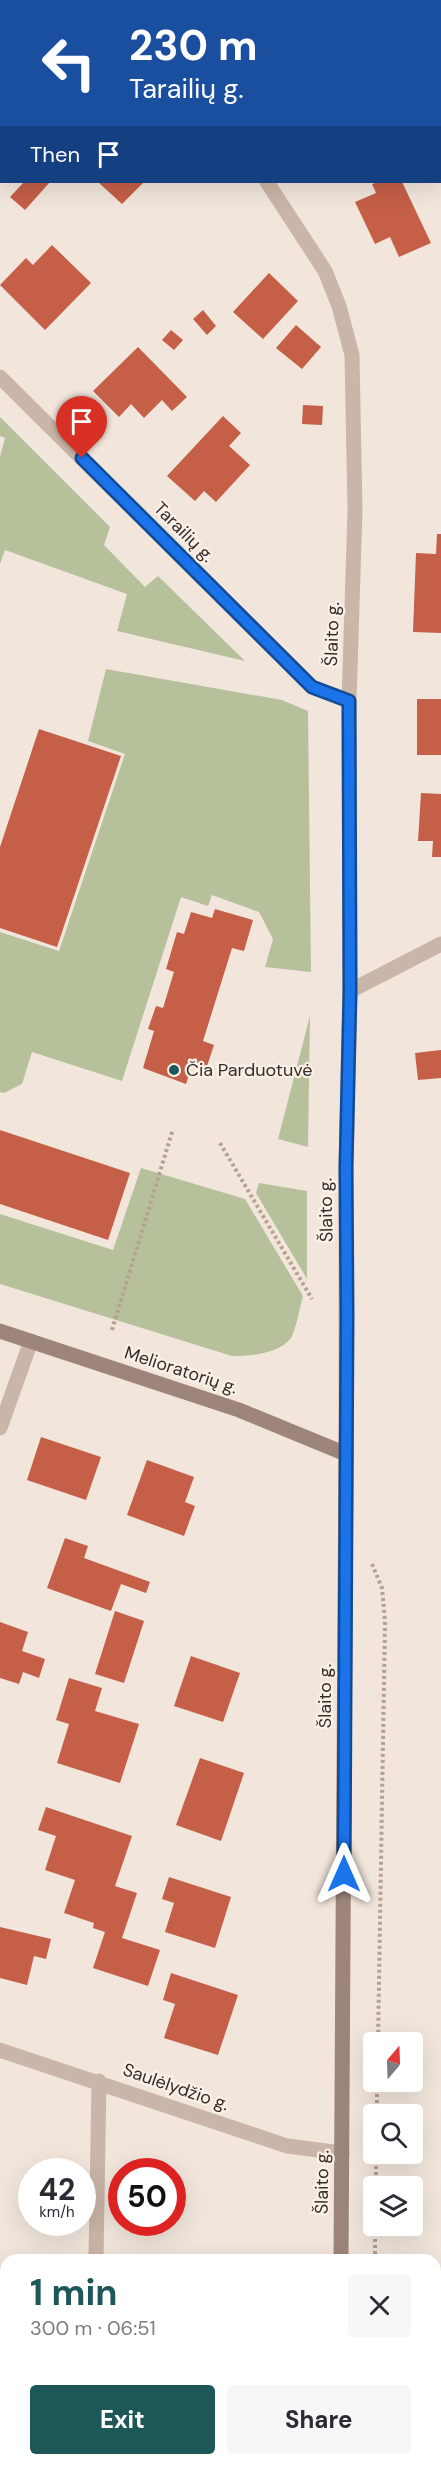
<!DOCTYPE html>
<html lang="en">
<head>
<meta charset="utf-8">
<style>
	:root { --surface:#fff; --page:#f7f7f7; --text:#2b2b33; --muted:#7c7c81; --accent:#1e5758 }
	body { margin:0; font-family:"DM Sans",sans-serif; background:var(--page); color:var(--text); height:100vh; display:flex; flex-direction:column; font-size:22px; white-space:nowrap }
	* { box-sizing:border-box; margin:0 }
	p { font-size:20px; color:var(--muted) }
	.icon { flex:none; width:33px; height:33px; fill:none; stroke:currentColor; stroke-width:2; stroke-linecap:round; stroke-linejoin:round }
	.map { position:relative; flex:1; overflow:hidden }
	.sheet { position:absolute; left:0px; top:2254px; width:441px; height:212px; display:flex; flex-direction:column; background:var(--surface); border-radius:18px 18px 0 0; box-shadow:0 6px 24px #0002 }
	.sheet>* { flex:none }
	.banner { position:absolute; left:0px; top:0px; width:441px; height:183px; box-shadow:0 6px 24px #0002; background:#1a4fa0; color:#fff; overflow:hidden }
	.needle { width:39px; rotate:19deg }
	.buttons { position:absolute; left:363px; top:2032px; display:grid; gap:12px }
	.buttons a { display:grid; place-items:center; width:60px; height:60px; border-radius:6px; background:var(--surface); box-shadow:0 6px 24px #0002; font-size:30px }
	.speed { position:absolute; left:18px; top:2158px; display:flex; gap:12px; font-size:30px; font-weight:700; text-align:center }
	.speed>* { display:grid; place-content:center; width:78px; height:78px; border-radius:50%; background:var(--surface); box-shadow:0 6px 24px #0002; line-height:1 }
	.speed small { font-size:15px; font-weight:400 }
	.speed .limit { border:9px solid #d22; background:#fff; color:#111 }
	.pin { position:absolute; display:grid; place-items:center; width:51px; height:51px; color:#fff; margin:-62px -26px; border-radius:50% 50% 50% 0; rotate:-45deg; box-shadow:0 0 6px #0007 }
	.pin .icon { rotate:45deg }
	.me { position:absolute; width:66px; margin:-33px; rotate:0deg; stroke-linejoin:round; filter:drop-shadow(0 0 4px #0008) }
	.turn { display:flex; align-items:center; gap:21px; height:126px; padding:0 30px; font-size:27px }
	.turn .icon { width:78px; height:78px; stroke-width:2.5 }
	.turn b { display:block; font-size:42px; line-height:51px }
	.then { display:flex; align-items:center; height:57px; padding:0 30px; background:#0003; gap:12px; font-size:22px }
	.round { display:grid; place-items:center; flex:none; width:63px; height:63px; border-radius:6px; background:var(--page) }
	.head { display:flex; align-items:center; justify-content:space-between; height:102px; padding:0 30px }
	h1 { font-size:36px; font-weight:700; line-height:45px; color:var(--accent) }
	.action { display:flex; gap:12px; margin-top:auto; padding:12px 30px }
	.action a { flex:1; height:69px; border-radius:6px; background:var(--accent); color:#fff; font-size:24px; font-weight:700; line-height:69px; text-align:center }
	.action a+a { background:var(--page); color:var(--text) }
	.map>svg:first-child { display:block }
</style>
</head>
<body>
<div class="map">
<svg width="441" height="2465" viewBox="0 0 441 2465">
	<rect width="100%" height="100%" fill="#f2e6dc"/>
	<!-- green -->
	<g fill="#b6c19c">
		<polygon points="0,417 110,527 104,545 145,587 158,576 245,661 117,631 127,594 5,550 0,564 0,457 5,438 0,436"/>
		<polygon points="106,669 282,700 308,711 311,972 265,967 273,939 259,912 212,895 208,906 181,897 122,1081 32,1052 22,1084 4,1093 0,1092 0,932 59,951 125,754 88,741"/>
		<polygon points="310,1016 308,1147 278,1139"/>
		<path d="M141 1168 245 1199 303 1296C300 1306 296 1330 291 1338 279 1354 250 1356 232 1356L0 1284V1214L113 1250Z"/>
		<polygon points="259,1183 307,1191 307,1279 256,1193"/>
	</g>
	<!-- building -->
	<g fill="#c55f47">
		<polygon points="24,182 50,182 25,210 10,197"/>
		<polygon points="98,182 144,182 122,204"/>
		<polygon points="378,182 402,182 431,243 399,257 390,237 375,244 355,202 376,193 372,184"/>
		<polygon points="52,245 91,283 45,330 0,285 26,258 33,265"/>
		<polygon points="269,273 298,301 263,339 233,312"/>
		<polygon points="203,310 216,326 207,335 193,319"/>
		<polygon points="296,325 321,347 302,369 276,348"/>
		<polygon points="171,330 183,340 174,350 162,340"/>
		<polygon points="138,347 187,397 172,411 162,400 144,418 131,404 119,417 93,391"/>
		<polygon points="303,405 323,406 322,425 302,424"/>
		<polygon points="223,416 241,433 229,446 250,465 216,502 204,491 195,501 167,476"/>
		<polygon points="437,534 441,534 441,633 413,632 416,553 436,554"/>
		<rect x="417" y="699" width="24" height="56"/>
		<polygon points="39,729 121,756 57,947 0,928 0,847"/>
		<polygon points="421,793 441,794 441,857 432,857 433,841 418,841"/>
		<polygon points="215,909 253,920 244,951 232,948 203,1041 214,1045 207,1066 193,1062 186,1084 143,1068 154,1031 148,1029 156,1006 163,1008 174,972 166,969 177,932 184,934 191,912 212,918"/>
		<polygon points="441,1050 441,1078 418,1080 415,1053"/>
		<polygon points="0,1130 130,1173 108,1240 0,1204"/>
		<polygon points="41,1437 101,1457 86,1500 27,1480"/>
		<polygon points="147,1460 194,1477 185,1502 195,1506 184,1536 127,1515"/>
		<polygon points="65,1538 88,1546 84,1558 150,1582 146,1593 121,1584 111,1611 47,1588"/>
		<polygon points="115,1611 144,1621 124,1683 95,1674"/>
		<polygon points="0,1622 28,1632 22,1651 45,1659 39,1678 23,1672 19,1684 0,1678"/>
		<polygon points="191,1656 240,1673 223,1722 174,1706"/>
		<polygon points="69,1678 102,1688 95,1711 139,1724 120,1783 57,1763 69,1724 56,1720"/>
		<polygon points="200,1758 244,1773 221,1841 176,1825"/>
		<polygon points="46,1807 132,1836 115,1886 137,1893 122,1938 160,1950 148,1986 93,1968 105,1932 93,1928 94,1923 64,1913 75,1880 45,1870 56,1836 38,1830"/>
		<polygon points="169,1877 231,1897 215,1948 165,1932 174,1903 162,1899"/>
		<polygon points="0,1927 51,1939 46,1959 34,1956 27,1985 0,1978"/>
		<polygon points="171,1973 238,1995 218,2055 164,2038 175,2004 163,2000"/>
		<polygon points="0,2274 6,2276 6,2386 0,2384"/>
		<rect x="160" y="2460" width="30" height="5"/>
	</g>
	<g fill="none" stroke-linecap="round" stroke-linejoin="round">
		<!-- path -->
		<g stroke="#b6a092" stroke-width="4" stroke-dasharray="3 3" stroke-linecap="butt">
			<polyline points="220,1143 312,1299"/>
			<polyline points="112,1330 173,1129"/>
			<polyline points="372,1564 382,1588 385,1621 378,2043"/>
			<polyline points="377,2115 377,2082"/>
			<polyline points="376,2187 376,2154"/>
			<polyline points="375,2260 375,2226"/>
			<polyline points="372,2465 372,2460"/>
		</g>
		<!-- street -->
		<g stroke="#cab6a8" stroke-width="15">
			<polyline points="111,0 112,2"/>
			<polyline points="440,75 441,74"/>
			<polyline points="267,182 325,271 339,306 352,355 355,511 349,701 350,991 346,1167 346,1454"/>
			<polyline points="0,377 312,687 349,701"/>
			<polyline points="350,991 441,944"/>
			<polyline points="0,1428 31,1341"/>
			<polyline points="0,2050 287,2146 342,2153"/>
			<polyline points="96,2260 99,2081"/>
			<polyline points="91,2465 91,2460"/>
		</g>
		<!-- secondary -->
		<g stroke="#9d8579" stroke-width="15">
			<polyline points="0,1331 239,1410 346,1454 341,2260"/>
			<polyline points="338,2465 338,2460"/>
		</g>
	</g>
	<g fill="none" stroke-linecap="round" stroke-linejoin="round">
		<!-- route casing -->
		<g stroke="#114b97" stroke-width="15">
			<polyline id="route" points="82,458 312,687 349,701 350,991 346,1167 347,1315 344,1874"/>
		</g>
		<!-- route -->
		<use href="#route" stroke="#1a73e8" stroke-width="10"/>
	</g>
	<!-- markers -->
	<circle fill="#1e5758" stroke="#f9f1e8" stroke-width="2" cx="174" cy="1070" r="6"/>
	<g text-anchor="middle" stroke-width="4.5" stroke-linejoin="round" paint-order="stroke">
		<!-- street labels -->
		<g font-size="18" fill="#372c28" stroke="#f9f1e8">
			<text transform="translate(184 532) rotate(45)" y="6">Tarailių g.</text>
			<text transform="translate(332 634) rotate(-88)" y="6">Šlaito g.</text>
			<text transform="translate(326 1210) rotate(-91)" y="6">Šlaito g.</text>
			<text transform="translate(181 1370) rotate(18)" y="6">Melioratorių g.</text>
			<text transform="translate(325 1696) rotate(-90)" y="6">Šlaito g.</text>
			<text transform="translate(176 2087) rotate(19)" y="6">Saulėlydžio g.</text>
			<text transform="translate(322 2182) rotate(-89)" y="6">Šlaito g.</text>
		</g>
		<!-- poi labels -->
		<g font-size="18" fill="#372c28" stroke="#f9f1e8" text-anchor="start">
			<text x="186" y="1076">Čia Parduotuvė</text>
		</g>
	</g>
</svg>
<div class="buttons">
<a><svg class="needle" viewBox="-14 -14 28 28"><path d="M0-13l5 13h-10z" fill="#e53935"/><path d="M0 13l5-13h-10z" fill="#7c7c81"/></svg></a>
<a><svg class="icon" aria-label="search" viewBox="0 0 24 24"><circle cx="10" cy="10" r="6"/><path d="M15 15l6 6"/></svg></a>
<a><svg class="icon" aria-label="layers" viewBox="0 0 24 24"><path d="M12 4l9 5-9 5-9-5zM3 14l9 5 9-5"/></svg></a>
</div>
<div class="speed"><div>42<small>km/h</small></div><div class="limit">50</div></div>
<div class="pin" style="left:82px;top:458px;background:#d93025"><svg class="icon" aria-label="arrive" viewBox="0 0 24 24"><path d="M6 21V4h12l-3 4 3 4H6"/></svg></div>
<svg class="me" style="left:344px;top:1874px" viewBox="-20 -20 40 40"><path d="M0-17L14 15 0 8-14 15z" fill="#1a73e8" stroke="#fff" stroke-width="4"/></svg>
<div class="banner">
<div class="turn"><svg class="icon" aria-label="left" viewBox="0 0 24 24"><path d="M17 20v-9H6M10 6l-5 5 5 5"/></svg><div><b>230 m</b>Tarailių g.</div></div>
<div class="then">Then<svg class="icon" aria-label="arrive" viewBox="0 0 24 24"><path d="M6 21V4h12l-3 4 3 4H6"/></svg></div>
</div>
<section class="sheet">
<div class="head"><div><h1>1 min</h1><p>300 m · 06:51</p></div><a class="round"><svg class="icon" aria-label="close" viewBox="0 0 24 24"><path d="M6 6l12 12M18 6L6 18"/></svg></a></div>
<div class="action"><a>Exit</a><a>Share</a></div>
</section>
</div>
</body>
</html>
